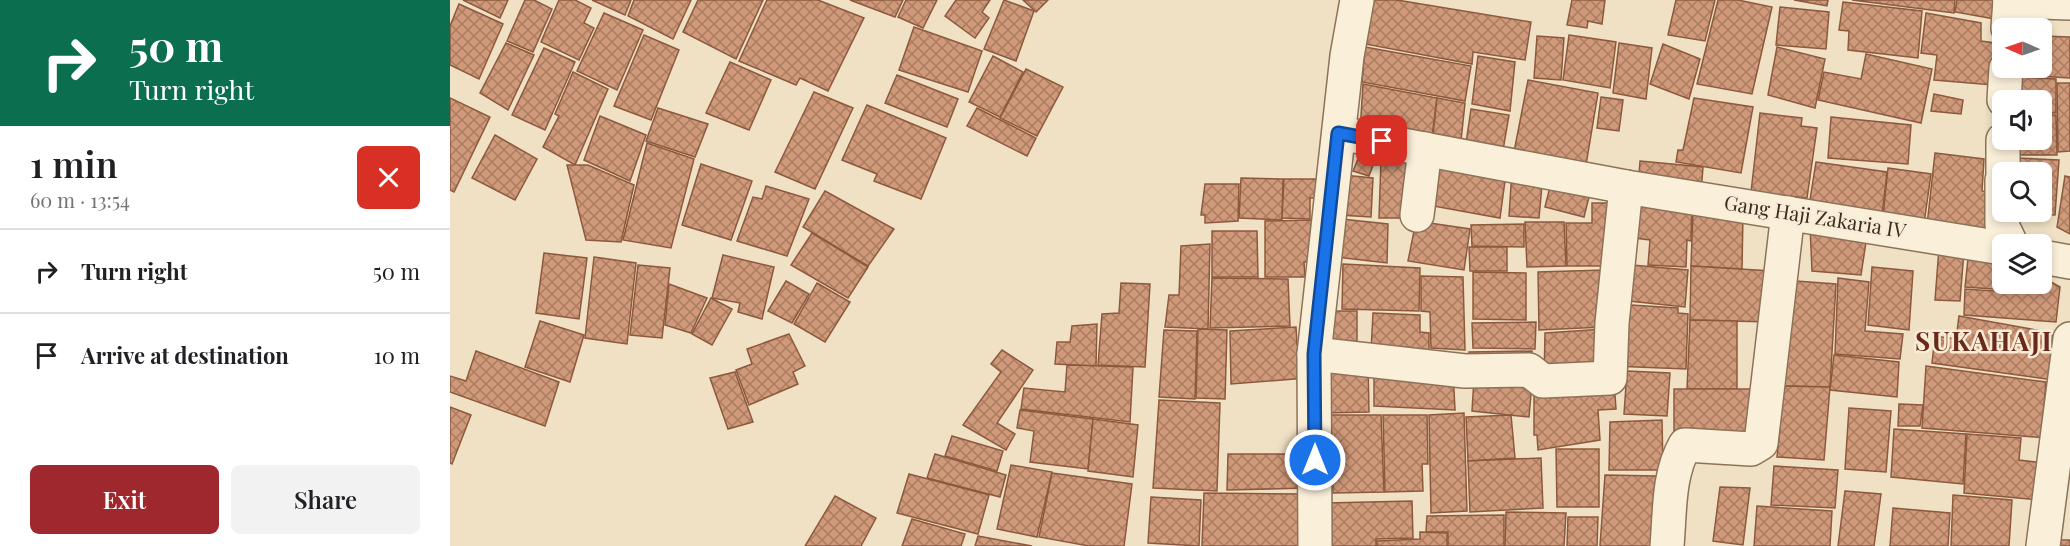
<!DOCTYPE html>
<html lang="en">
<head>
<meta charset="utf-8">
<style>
	:root { --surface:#fff; --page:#f2f2f2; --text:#202124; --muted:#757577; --line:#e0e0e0; --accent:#9f272e }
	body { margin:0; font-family:"Playfair Display",serif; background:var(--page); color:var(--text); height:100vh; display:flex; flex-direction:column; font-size:22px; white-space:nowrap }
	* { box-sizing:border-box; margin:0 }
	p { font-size:20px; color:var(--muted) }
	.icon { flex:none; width:33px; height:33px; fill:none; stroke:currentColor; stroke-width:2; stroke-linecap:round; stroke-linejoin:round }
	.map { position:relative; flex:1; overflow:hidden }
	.sheet { display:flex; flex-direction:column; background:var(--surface); width:450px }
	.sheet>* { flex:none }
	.hud { background:#0b6e4f; color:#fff; overflow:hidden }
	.needle { width:39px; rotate:272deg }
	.tools { position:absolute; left:1542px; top:18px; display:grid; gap:12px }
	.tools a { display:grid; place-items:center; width:60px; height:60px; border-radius:9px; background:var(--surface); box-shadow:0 3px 9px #0003; font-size:30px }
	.pin { position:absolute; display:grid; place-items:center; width:51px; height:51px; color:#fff; margin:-26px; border-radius:12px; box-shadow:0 3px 9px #0006 }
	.me { position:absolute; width:66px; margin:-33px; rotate:0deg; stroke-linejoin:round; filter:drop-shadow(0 0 4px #0008) }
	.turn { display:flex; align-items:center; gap:21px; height:126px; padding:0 30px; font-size:27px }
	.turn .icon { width:78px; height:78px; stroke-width:2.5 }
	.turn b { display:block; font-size:42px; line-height:51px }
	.round { display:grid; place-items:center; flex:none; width:63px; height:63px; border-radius:9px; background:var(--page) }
	.summary { display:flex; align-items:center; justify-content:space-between; height:102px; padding:0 30px }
	h1 { font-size:36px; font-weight:600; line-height:45px }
	.button { display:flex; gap:12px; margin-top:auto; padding:12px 30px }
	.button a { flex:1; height:69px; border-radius:9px; background:var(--accent); color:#fff; font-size:24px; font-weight:600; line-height:69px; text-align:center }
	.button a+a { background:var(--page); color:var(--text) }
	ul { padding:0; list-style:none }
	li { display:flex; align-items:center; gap:18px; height:84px; padding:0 30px; border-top:2px solid var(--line) }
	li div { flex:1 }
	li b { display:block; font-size:22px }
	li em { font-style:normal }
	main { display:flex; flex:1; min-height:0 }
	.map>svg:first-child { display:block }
</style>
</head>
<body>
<main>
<section class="sheet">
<div class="hud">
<div class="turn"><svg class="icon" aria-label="right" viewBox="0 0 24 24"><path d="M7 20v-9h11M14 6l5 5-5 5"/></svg><div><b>50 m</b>Turn right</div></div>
</div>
<div class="summary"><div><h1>1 min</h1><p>60 m · 13:54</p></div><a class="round" style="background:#d93025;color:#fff"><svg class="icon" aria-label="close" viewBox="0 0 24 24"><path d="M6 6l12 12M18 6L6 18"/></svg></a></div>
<ul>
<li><svg class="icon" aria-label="right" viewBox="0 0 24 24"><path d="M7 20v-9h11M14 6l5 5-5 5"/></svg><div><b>Turn right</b></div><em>50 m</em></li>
<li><svg class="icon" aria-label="arrive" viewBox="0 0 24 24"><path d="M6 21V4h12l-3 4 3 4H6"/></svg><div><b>Arrive at destination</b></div><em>10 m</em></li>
</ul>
<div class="button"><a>Exit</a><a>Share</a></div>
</section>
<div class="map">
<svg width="1620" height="546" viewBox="0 0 1620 546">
	<defs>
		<pattern id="building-cross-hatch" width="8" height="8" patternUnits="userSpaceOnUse" patternTransform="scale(1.5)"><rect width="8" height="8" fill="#d09979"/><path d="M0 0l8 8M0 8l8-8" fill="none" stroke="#aa7d63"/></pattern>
	</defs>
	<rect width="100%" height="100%" fill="#f0e1c5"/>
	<!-- building -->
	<g fill="url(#building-cross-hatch)" stroke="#8d593e" stroke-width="1.5">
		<polygon points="13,0 58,0 50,18"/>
		<polygon points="75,0 84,0 102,9 83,52 57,41"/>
		<polygon points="109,0 125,0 141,8 134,23 144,28 129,60 91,42"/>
		<polygon points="142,0 181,0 175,15"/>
		<polygon points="184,0 241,0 223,39 178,16"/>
		<polygon points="248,0 313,0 286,59 233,32"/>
		<polygon points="317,0 368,0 414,18 378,91 350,78 346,85 289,61"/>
		<polygon points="400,0 453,0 445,17"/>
		<polygon points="456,0 487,0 473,28 448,17"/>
		<polygon points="506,0 540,0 532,12 539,18 525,38 495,16"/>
		<polygon points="554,0 584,11 566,61 534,49"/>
		<polygon points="573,0 598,0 586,12"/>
		<polygon points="920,0 947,0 1081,22 1075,60 1023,52 1022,64 915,44"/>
		<polygon points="1122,0 1155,0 1152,24 1138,21 1137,28 1117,25"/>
		<polygon points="1226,0 1265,0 1255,41 1218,35"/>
		<polygon points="1268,0 1288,0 1322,7 1302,94 1247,84"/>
		<polygon points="1344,0 1378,0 1377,6"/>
		<polygon points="1402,0 1505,0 1504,13"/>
		<polygon points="1507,0 1546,0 1545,19 1505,12"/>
		<polygon points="1393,2 1472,11 1468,58 1398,50 1399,31 1389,30"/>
		<polygon points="9,4 53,24 29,79 0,65 0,26"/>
		<polygon points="1330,7 1379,12 1376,49 1326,45"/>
		<polygon points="154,13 193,30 167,90 127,71"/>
		<polygon points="1476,13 1531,23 1531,41 1545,43 1543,85 1484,80 1487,55 1471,53"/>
		<polygon points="464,27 532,51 518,92 449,70"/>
		<polygon points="194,35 229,50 201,120 164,106"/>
		<polygon points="1119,35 1166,42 1160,88 1113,80"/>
		<polygon points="1087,36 1114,38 1111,80 1084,78"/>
		<polygon points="1592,36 1620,37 1620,78 1570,75 1570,68 1592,68"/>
		<polygon points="56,43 84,55 58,110 30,93"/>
		<polygon points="1169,43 1202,48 1196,99 1163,93"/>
		<polygon points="1213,44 1250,59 1239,99 1200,84"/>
		<polygon points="915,47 1021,66 1015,101 912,82"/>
		<polygon points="1327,47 1375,59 1365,108 1318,95"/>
		<polygon points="94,48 125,62 95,130 62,115"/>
		<polygon points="1416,54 1482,69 1471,123 1368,100 1374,72 1411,79"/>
		<polygon points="543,56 573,72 550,117 519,102"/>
		<polygon points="1028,56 1065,62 1060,111 1022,104"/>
		<polygon points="280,62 321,80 299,130 256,113"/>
		<polygon points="576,69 613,87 587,136 550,118"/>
		<polygon points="123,72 158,89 125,165 93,147 109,116 105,114"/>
		<polygon points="447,75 508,99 497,127 435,103"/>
		<polygon points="1570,77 1606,79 1606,113 1592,113 1592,100 1570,100"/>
		<polygon points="1078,80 1148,93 1136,165 1064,152"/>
		<polygon points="1607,83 1620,83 1620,151 1608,152"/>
		<polygon points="913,84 987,98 981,144 910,132"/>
		<polygon points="364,92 403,108 365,189 325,172"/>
		<polygon points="1484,94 1513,100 1511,114 1481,111"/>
		<polygon points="1151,97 1173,100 1169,131 1147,128"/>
		<polygon points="0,98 40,117 4,192 0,190"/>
		<polygon points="987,98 1015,103 1010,150 982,144"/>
		<polygon points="1244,98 1303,107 1291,173 1226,162 1228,150 1233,150"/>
		<polygon points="417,105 496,138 471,199 424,181 427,174 392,160"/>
		<polygon points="208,108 258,124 245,157 196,141"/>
		<polygon points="527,108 586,138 577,156 517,126"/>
		<polygon points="1021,109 1059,115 1052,156 1015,150"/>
		<polygon points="1310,113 1352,118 1351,126 1367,128 1357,198 1301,192"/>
		<polygon points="1592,115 1606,115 1607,155 1568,155 1568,140 1592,140"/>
		<polygon points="150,116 196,135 180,181 134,160"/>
		<polygon points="1381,117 1461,125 1458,164 1378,158"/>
		<polygon points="45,135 87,159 65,200 22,178"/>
		<polygon points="197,143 244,159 221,248 173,240"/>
		<polygon points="913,147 928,152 919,176 903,171"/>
		<polygon points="1485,153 1534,159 1532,191 1543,193 1540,243 1476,234"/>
		<polygon points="978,157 1056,173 1050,218 972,204"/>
		<polygon points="1567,158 1609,160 1605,215 1567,213 1592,212 1592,172 1567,172"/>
		<polygon points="964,159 962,218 929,218 931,160"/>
		<polygon points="1190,161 1253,167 1251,193 1188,187"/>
		<polygon points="1366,162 1437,172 1432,215 1358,212"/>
		<polygon points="251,164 302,181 281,240 232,225"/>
		<polygon points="117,165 138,165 184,185 171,242 136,240"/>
		<polygon points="1438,168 1481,174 1473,231 1432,226"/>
		<polygon points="1062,171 1093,174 1089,218 1059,216"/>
		<polygon points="893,175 923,178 921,217 889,215"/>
		<polygon points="1103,175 1142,185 1134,217 1095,207"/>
		<polygon points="1615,176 1620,177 1620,234 1607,227"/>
		<polygon points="791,178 833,179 832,220 789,218"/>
		<polygon points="834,179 867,179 867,198 860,198 860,219 832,218"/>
		<polygon points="755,184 789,184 788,221 755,223 755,215 751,215"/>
		<polygon points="316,186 359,199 337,256 287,241 303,197 312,199"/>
		<polygon points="375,191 444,229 418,266 353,227"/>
		<polygon points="1187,199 1242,202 1241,241 1237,240 1236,267 1198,265 1200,240 1185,238"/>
		<polygon points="1142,203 1166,203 1166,266 1117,266 1116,223 1142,223"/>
		<polygon points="1243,211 1293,214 1292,269 1241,266"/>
		<polygon points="882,218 938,224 937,263 878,256"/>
		<polygon points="863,220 864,262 854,262 855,277 815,277 815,221"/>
		<polygon points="966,221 1020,229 1014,270 958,261"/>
		<polygon points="1075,222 1114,222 1116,266 1077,267"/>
		<polygon points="1074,224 1074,247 1022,246 1021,225"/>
		<polygon points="1360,226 1418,229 1411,275 1362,271"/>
		<polygon points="762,231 807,231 808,277 762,277"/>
		<polygon points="362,233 418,267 398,298 341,265"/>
		<polygon points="760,244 758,329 715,327 719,295 729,295 731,246"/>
		<polygon points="1019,247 1057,247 1057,271 1020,271"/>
		<polygon points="1489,248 1514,251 1510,301 1485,300"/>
		<polygon points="94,253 137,258 129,319 86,313"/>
		<polygon points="273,255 324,267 312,319 288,312 290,303 262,298"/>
		<polygon points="144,257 186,263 177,344 135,338"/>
		<polygon points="1518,259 1552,261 1552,284 1558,284 1557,290 1515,287"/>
		<polygon points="893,264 970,268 969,311 892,309"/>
		<polygon points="188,265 220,268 212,338 180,335"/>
		<polygon points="1182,265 1238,270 1235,307 1179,301"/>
		<polygon points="1241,266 1322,271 1320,322 1240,320"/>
		<polygon points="1422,267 1463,271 1459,330 1418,325"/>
		<polygon points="1154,270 1154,327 1089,330 1088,272"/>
		<polygon points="1023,272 1076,273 1076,320 1023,319"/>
		<polygon points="971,276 1013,277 1015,350 981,348 980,312 971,311"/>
		<polygon points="1592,277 1610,287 1606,322 1514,315 1515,289 1559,292 1560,284 1592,284"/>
		<polygon points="762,278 838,279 840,326 760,328"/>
		<polygon points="1388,278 1419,282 1415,331 1453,334 1450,359 1385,354"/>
		<polygon points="336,281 359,294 342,323 318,311"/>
		<polygon points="1346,281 1386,284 1380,387 1334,386"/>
		<polygon points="367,283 400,302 375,342 344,324"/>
		<polygon points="671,283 700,284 695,367 648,365 652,314 669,313"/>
		<polygon points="219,284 257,298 241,333 215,325"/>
		<polygon points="261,298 282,309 262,345 242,334"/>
		<polygon points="1165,304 1228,308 1228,313 1238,314 1236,369 1162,366"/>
		<polygon points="876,311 907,311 907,352 876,353"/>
		<polygon points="923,313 970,315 970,332 979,333 979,356 921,351"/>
		<polygon points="1509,316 1603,333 1600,352 1606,353 1603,380 1482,363 1485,336 1506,339"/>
		<polygon points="1240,320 1287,321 1287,389 1237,389"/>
		<polygon points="90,321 134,335 120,382 75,367"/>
		<polygon points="1086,322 1085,349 1023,348 1022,323"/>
		<polygon points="647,324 646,366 605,364 607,342 620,342 622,326"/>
		<polygon points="846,327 847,345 853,345 856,378 781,384 780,331"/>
		<polygon points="748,329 777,330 775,399 746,398"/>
		<polygon points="1154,329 1155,377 1094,380 1095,333"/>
		<polygon points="714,330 747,331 745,399 709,397"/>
		<polygon points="339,334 355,366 343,372 348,384 299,405 286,370 302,364 297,349"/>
		<polygon points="552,350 583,370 547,423 565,434 556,450 513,425 551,372 541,364"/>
		<polygon points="26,351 109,382 95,426 0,392 0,376 16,381"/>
		<polygon points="1082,351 1082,363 1019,365 1019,352"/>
		<polygon points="1384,355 1449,362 1447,397 1380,390"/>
		<polygon points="888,362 918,363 919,412 875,413 875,374 886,373"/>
		<polygon points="617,365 683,367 680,422 571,409 574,388 615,392"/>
		<polygon points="1476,366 1596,382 1593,417 1598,418 1597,438 1472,428"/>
		<polygon points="924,368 1003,371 1005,410 924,406"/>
		<polygon points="1177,371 1220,373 1217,416 1174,414"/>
		<polygon points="285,372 303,422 278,429 260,378"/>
		<polygon points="1024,379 1082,383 1079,417 1022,411"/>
		<polygon points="1164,381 1166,409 1148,410 1150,440 1088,450 1087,435 1084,435 1084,384"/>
		<polygon points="1334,386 1380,387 1374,460 1327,457"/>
		<polygon points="1224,389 1301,389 1302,432 1224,432"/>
		<polygon points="709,400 770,403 767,491 703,488"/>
		<polygon points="1449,404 1473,405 1470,426 1448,426"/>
		<polygon points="0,407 21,415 2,464 0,463"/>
		<polygon points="1399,408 1441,411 1436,472 1395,469"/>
		<polygon points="570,410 643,419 638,469 580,462 584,431 567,428"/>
		<polygon points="1014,413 1017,511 981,513 979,415"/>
		<polygon points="881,415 931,415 934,492 883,493"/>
		<polygon points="933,415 977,415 978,464 972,464 973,491 935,492"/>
		<polygon points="1061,415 1065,458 1018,461 1016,417"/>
		<polygon points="643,419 688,425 683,477 638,471"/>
		<polygon points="1212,420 1213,470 1159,470 1160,422"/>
		<polygon points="1444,429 1516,434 1513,484 1441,477"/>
		<polygon points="1517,434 1571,438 1569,460 1593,463 1589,500 1514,493"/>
		<polygon points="502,436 553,451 547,471 495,456"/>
		<polygon points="1106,449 1149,449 1149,507 1107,507"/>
		<polygon points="485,454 556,475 550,497 477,478"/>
		<polygon points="778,454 856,454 857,488 777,490"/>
		<polygon points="1091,458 1093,508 1020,512 1018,461"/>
		<polygon points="561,465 602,472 587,537 547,529"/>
		<polygon points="1324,466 1388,470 1385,508 1321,505"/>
		<polygon points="602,473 682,484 674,546 639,546 589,537"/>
		<polygon points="459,474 539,495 528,534 447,513"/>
		<polygon points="1155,475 1206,476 1204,546 1150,546"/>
		<polygon points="1270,487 1300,488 1293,545 1263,541"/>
		<polygon points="1395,491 1431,494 1424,546 1388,546"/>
		<polygon points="754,493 857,494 857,546 752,546"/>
		<polygon points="1503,495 1562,500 1559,546 1501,546"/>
		<polygon points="385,496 426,518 411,546 355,546"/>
		<polygon points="701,497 751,500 749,546 698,543"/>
		<polygon points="962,501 963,538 926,539 926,546 877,546 876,503"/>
		<polygon points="1307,506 1382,511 1380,546 1304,546"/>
		<polygon points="1443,508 1500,513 1498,546 1440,546"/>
		<polygon points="1056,512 1116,513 1114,546 1055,546"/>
		<polygon points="1054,515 1054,546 998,546 998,532 976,532 977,516"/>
		<polygon points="1118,517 1148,517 1147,546 1117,546"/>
		<polygon points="462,519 515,534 511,546 452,546"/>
		<polygon points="970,532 997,533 997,546 927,546 927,541 970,539"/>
		<polygon points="528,536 582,546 525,546"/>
		<rect x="1607" y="540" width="13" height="6"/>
	</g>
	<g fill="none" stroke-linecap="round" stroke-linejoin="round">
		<!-- minor casing -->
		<g stroke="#8d725a" stroke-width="36">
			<g id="minor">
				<polyline points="1560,1 1620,3"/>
				<polyline points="1558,28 1560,0"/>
				<polyline points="1554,100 1556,68"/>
				<polyline points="889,133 1176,187 1552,248"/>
				<polyline points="1553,172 1553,140"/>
				<polyline points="1552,180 1552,225 1561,244"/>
				<polyline points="967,215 975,149"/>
				<polyline points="1592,257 1620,262"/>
				<polyline points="864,354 1015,371 1079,370 1093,381 1160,378 1162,323 1176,187"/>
				<polyline points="865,546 864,354 897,56 907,0"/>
				<path d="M1217 546C1220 511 1218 475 1235 445L1301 449 1311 443 1338 213"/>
				<polyline points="1593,546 1620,339"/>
			</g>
		</g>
		<!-- minor -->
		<use href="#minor" stroke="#faefd9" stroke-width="33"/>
	</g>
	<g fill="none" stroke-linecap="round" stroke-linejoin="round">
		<!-- route casing -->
		<g stroke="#114b97" stroke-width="15">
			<polyline id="route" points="865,460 864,354 888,133 932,141"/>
		</g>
		<!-- route -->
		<use href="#route" stroke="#1a73e8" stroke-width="10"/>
	</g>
	<g text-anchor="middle" stroke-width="5" stroke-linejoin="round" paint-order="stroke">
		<!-- street labels -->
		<g font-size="20" fill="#3c2b1e" stroke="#f7ecd5">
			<text transform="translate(1365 217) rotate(9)" y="7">Gang Haji Zakaria IV</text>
		</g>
		<!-- district labels -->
		<g font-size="26" font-weight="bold" letter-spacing="1.5" fill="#6b281c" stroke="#f7ecd5">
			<text x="1534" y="351">SUKAHAJI</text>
		</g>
	</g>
</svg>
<div class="tools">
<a><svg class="needle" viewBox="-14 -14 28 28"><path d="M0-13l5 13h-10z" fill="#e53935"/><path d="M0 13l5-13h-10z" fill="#757577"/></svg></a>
<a><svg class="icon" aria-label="sound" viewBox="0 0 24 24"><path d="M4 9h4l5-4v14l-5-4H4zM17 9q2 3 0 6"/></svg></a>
<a><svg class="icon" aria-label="search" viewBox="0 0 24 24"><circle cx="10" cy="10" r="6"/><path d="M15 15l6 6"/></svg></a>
<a><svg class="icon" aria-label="layers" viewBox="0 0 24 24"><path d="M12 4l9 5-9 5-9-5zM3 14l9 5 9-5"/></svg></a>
</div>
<div class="pin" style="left:932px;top:141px;background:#d93025"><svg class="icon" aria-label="arrive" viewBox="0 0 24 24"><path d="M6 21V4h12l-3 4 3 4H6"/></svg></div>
<svg class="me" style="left:865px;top:460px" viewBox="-20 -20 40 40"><circle r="17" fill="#1a73e8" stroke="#fff" stroke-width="3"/><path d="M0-11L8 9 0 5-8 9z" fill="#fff"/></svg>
</div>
</main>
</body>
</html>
